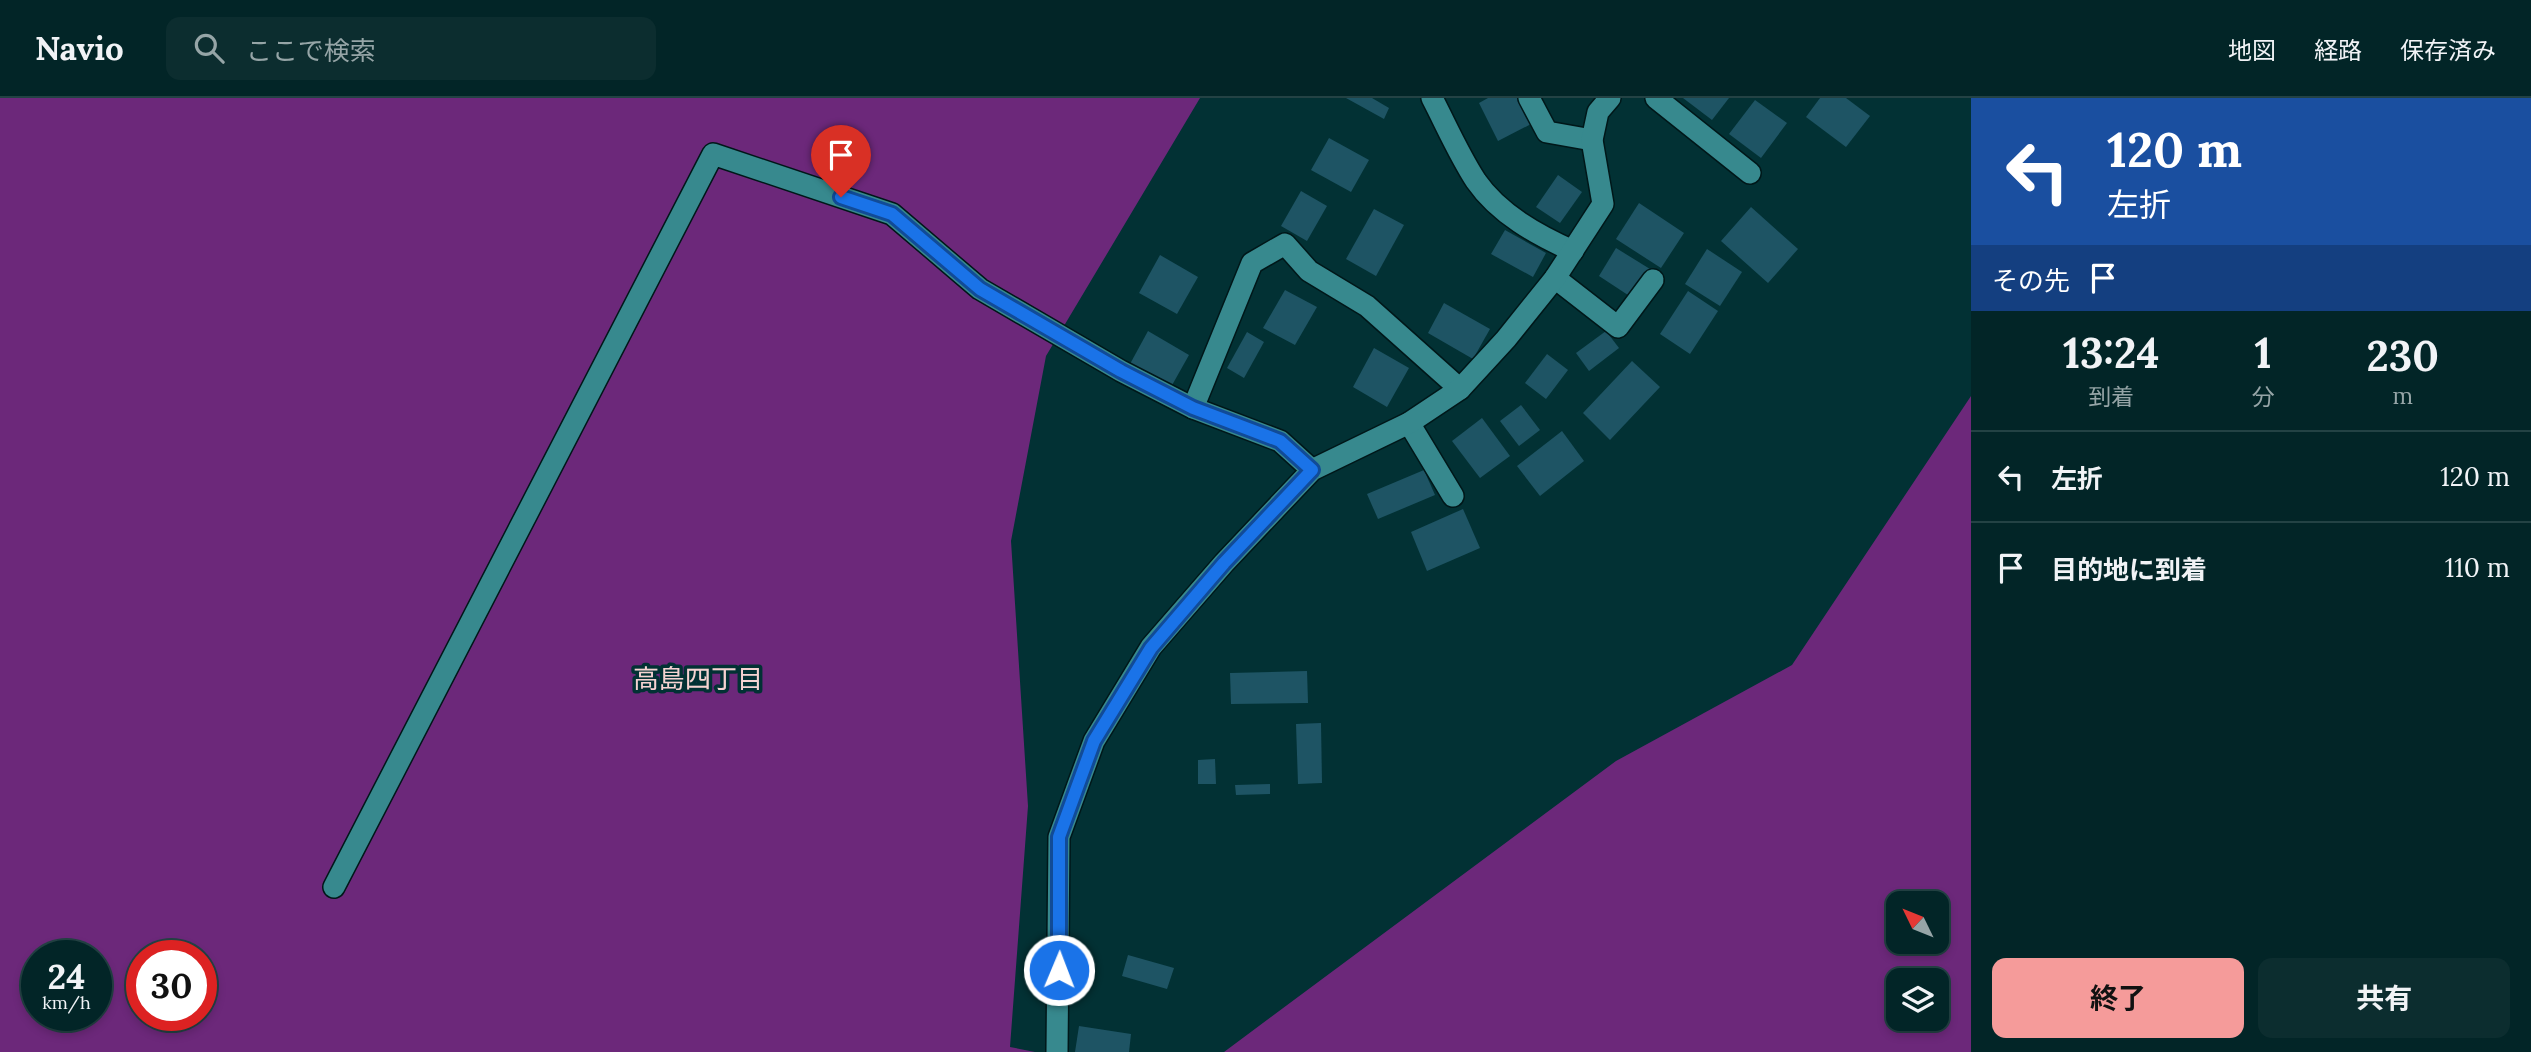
<!DOCTYPE html>
<html lang="ja">
<head>
<meta charset="utf-8">
<style>
	:root { --surface:#022527; --page:#0c2d2f; --text:#f1f3f6; --muted:#96a5a7; --line:#234244; --accent:#f59b9a }
	body { margin:0; font-family:Lora,"Noto Sans JP",serif; background:var(--page); color:var(--text); height:100vh; display:flex; flex-direction:column; font-size:26px; white-space:nowrap }
	* { box-sizing:border-box; margin:0 }
	p { font-size:23px; color:var(--muted) }
	.icon { flex:none; width:38px; height:38px; fill:none; stroke:currentColor; stroke-width:2; stroke-linecap:round; stroke-linejoin:round }
	.map { position:relative; flex:1; overflow:hidden }
	.side { display:flex; flex-direction:column; background:var(--surface); width:560px }
	.side>* { flex:none }
	.banner { background:#1a4fa0; color:#fff; overflow:hidden }
	.needle { width:46px; rotate:313deg }
	.buttons { position:absolute; left:1886px; top:793px; display:grid; gap:14px }
	.buttons a { display:grid; place-items:center; width:63px; height:63px; border-radius:14px; background:var(--surface); box-shadow:0 4px 10px #0003,0 0 0 2px var(--line); font-size:35px }
	.speed { position:absolute; left:21px; top:842px; display:flex; gap:14px; font-size:35px; font-weight:700; text-align:center }
	.speed>* { display:grid; place-content:center; width:91px; height:91px; border-radius:50%; background:var(--surface); box-shadow:0 4px 10px #0003,0 0 0 2px var(--line); line-height:1 }
	.speed small { font-size:18px; font-weight:400 }
	.speed .limit { border:10px solid #d22; background:#fff; color:#111 }
	.pin { position:absolute; display:grid; place-items:center; width:60px; height:60px; color:#fff; margin:-72px -30px; border-radius:50% 50% 50% 0; rotate:-45deg; box-shadow:0 0 7px #0007 }
	.pin .icon { rotate:45deg }
	.me { position:absolute; width:77px; margin:-38px; rotate:1deg; stroke-linejoin:round; filter:drop-shadow(0 0 5px #0008) }
	.turn { display:flex; align-items:center; gap:24px; height:147px; padding:0 21px; font-size:32px }
	.turn .icon { width:91px; height:91px; stroke-width:2.5 }
	.turn b { display:block; font-size:49px; line-height:60px }
	.then { display:flex; align-items:center; height:66px; padding:0 21px; background:#0003; gap:14px; font-size:26px }
	.eta { display:flex; justify-content:space-evenly; align-items:center; height:119px; text-align:center }
	.eta b { font-size:42px; font-weight:700; line-height:49px }
	.action { display:flex; gap:14px; margin-top:auto; padding:14px 21px }
	.action a { flex:1; height:80px; border-radius:14px; background:var(--accent); color:#111; font-size:28px; font-weight:700; line-height:80px; text-align:center }
	.action a+a { background:var(--page); color:var(--text) }
	ul { padding:0; list-style:none }
	li { display:flex; align-items:center; gap:21px; height:91px; padding:0 21px; border-top:2px solid var(--line) }
	li div { flex:1 }
	li b { display:block; font-size:26px }
	li em { font-style:normal }
	header { display:flex; align-items:center; gap:42px; box-sizing:border-box; height:98px; padding:0 35px; background:var(--surface); border-bottom:2px solid var(--line) }
	header strong { font-size:33px }
	nav { display:flex; gap:38px; margin-inline-start:auto; font-size:24px }
	.search { width:490px; height:63px; background:var(--page); display:flex; align-items:center; gap:18px; box-sizing:border-box; padding:0 24px; border-radius:14px; color:var(--muted); font-size:26px }
	main { display:flex; flex:1; min-height:0 }
	.map>svg:first-child { display:block }
</style>
</head>
<body>
<header>
<strong>Navio</strong>
<div class="search"><svg class="icon" aria-label="search" viewBox="0 0 24 24"><circle cx="10" cy="10" r="6"/><path d="M15 15l6 6"/></svg>ここで検索</div>
<nav><a>地図</a><a>経路</a><a>保存済み</a></nav>
</header>
<main>
<div class="map">
<svg width="1971" height="954" viewBox="0 0 1971 954">
	<rect width="100%" height="100%" fill="#023134"/>
	<!-- green -->
	<g fill="#6c287a" fill-rule="evenodd">
		<path d="M0 0H1200L1046 258 1011 443 1028 708 1010 949 1035 954H0ZM37 858H96V917H37ZM142 858H201V917H142Z"/>
		<path d="M1971 298V954H1224L1616 663 1792 567ZM1899 805H1937V844H1899ZM1899 882H1937V920H1899Z"/>
	</g>
	<!-- building -->
	<g fill="#1e5464">
		<polygon points="1346,0 1372,0 1389,10 1384,21"/>
		<polygon points="1488,0 1520,0 1533,25 1498,43 1479,5"/>
		<polygon points="1683,0 1729,0 1712,22"/>
		<polygon points="1820,0 1846,0 1870,18 1846,49 1806,19"/>
		<polygon points="1755,2 1787,25 1761,60 1729,36"/>
		<polygon points="1329,40 1369,62 1351,94 1311,72"/>
		<polygon points="1558,77 1582,94 1560,125 1536,109"/>
		<polygon points="1301,93 1327,108 1307,143 1281,128"/>
		<polygon points="1639,105 1684,135 1661,170 1616,141"/>
		<polygon points="1751,109 1798,151 1768,185 1721,143"/>
		<polygon points="1374,111 1404,127 1376,178 1346,161"/>
		<polygon points="1505,132 1546,155 1533,179 1491,156"/>
		<polygon points="1616,150 1650,171 1631,199 1599,178"/>
		<polygon points="1707,151 1742,174 1720,208 1685,186"/>
		<polygon points="1160,157 1198,179 1177,216 1139,195"/>
		<polygon points="1285,192 1317,209 1295,247 1263,230"/>
		<polygon points="1688,193 1718,213 1690,256 1660,236"/>
		<polygon points="1444,205 1490,231 1473,261 1428,235"/>
		<polygon points="1148,233 1189,257 1171,289 1130,266"/>
		<polygon points="1606,233 1619,250 1589,273 1576,255"/>
		<polygon points="1247,234 1264,244 1244,280 1227,270"/>
		<polygon points="1374,250 1409,270 1387,309 1353,289"/>
		<polygon points="1547,256 1568,272 1546,301 1525,285"/>
		<polygon points="1632,263 1660,289 1610,342 1583,315"/>
		<polygon points="1521,307 1540,332 1519,348 1500,323"/>
		<polygon points="1482,320 1510,358 1480,380 1452,343"/>
		<polygon points="1562,333 1584,363 1540,398 1517,368"/>
		<polygon points="1424,372 1435,397 1378,421 1367,396"/>
		<polygon points="1463,411 1480,450 1427,473 1411,434"/>
		<polygon points="1307,573 1308,605 1231,606 1230,575"/>
		<polygon points="1321,625 1322,685 1298,686 1296,626"/>
		<polygon points="1215,661 1216,686 1198,686 1198,662"/>
		<polygon points="1270,686 1270,696 1236,697 1235,687"/>
		<polygon points="1128,857 1174,870 1167,891 1122,878"/>
		<polygon points="1079,928 1131,936 1129,954 1075,954"/>
	</g>
	<g fill="none" stroke-linecap="round" stroke-linejoin="round">
		<!-- street casing -->
		<g stroke="#001719" stroke-width="24">
			<g id="street">
				<path d="M1432 0C1446 27 1459 57 1476 83 1499 116 1537 137 1573 153"/>
				<polyline points="1529,0 1547,34 1592,42"/>
				<polyline points="1656,0 1750,75"/>
				<polyline points="1555,180 1618,229 1653,182"/>
				<polyline points="1193,310 1252,165 1285,146 1309,173 1367,208 1460,291"/>
				<polyline points="1409,325 1453,398"/>
				<polyline points="334,789 713,56 892,116 980,191 1121,273 1193,310 1280,343 1312,372"/>
				<polyline points="1057,954 1059,739 1094,643 1151,549 1224,465 1312,372 1409,325 1460,291 1506,241 1555,180 1603,106 1592,42 1598,14 1610,0"/>
			</g>
		</g>
		<!-- street -->
		<use href="#street" stroke="#37898e" stroke-width="21"/>
	</g>
	<g fill="none" stroke-linecap="round" stroke-linejoin="round">
		<!-- route casing -->
		<g stroke="#114b97" stroke-width="18">
			<polyline id="route" points="841,99 892,116 980,191 1121,273 1193,310 1280,343 1312,372 1224,465 1151,550 1094,643 1059,739 1059,872"/>
		</g>
		<!-- route -->
		<use href="#route" stroke="#1a73e8" stroke-width="12"/>
	</g>
	<g text-anchor="middle" stroke-width="7" stroke-linejoin="round" paint-order="stroke">
		<!-- neighbourhood labels -->
		<g font-size="26" fill="#f6d3d2" stroke="#023134">
			<text x="698" y="590">高島四丁目</text>
		</g>
	</g>
</svg>
<div class="buttons">
<a><svg class="needle" viewBox="-14 -14 28 28"><path d="M0-13l5 13h-10z" fill="#e53935"/><path d="M0 13l5-13h-10z" fill="#96a5a7"/></svg></a>
<a><svg class="icon" aria-label="layers" viewBox="0 0 24 24"><path d="M12 4l9 5-9 5-9-5zM3 14l9 5 9-5"/></svg></a>
</div>
<div class="speed"><div>24<small>km/h</small></div><div class="limit">30</div></div>
<div class="pin" style="left:841px;top:99px;background:#d93025"><svg class="icon" aria-label="arrive" viewBox="0 0 24 24"><path d="M6 21V4h12l-3 4 3 4H6"/></svg></div>
<svg class="me" style="left:1059px;top:872px" viewBox="-20 -20 40 40"><circle r="17" fill="#1a73e8" stroke="#fff" stroke-width="3"/><path d="M0-11L8 9 0 5-8 9z" fill="#fff"/></svg>
</div>
<section class="side">
<div class="banner">
<div class="turn"><svg class="icon" aria-label="left" viewBox="0 0 24 24"><path d="M17 20v-9H6M10 6l-5 5 5 5"/></svg><div><b>120 m</b>左折</div></div>
<div class="then">その先<svg class="icon" aria-label="arrive" viewBox="0 0 24 24"><path d="M6 21V4h12l-3 4 3 4H6"/></svg></div>
</div>
<div class="eta">
<div><b>13:24</b><p>到着</p></div>
<div><b>1</b><p>分</p></div>
<div><b>230</b><p>m</p></div>
</div>
<ul>
<li><svg class="icon" aria-label="left" viewBox="0 0 24 24"><path d="M17 20v-9H6M10 6l-5 5 5 5"/></svg><div><b>左折</b></div><em>120 m</em></li>
<li><svg class="icon" aria-label="arrive" viewBox="0 0 24 24"><path d="M6 21V4h12l-3 4 3 4H6"/></svg><div><b>目的地に到着</b></div><em>110 m</em></li>
</ul>
<div class="action"><a>終了</a><a>共有</a></div>
</section>
</main>
</body>
</html>
